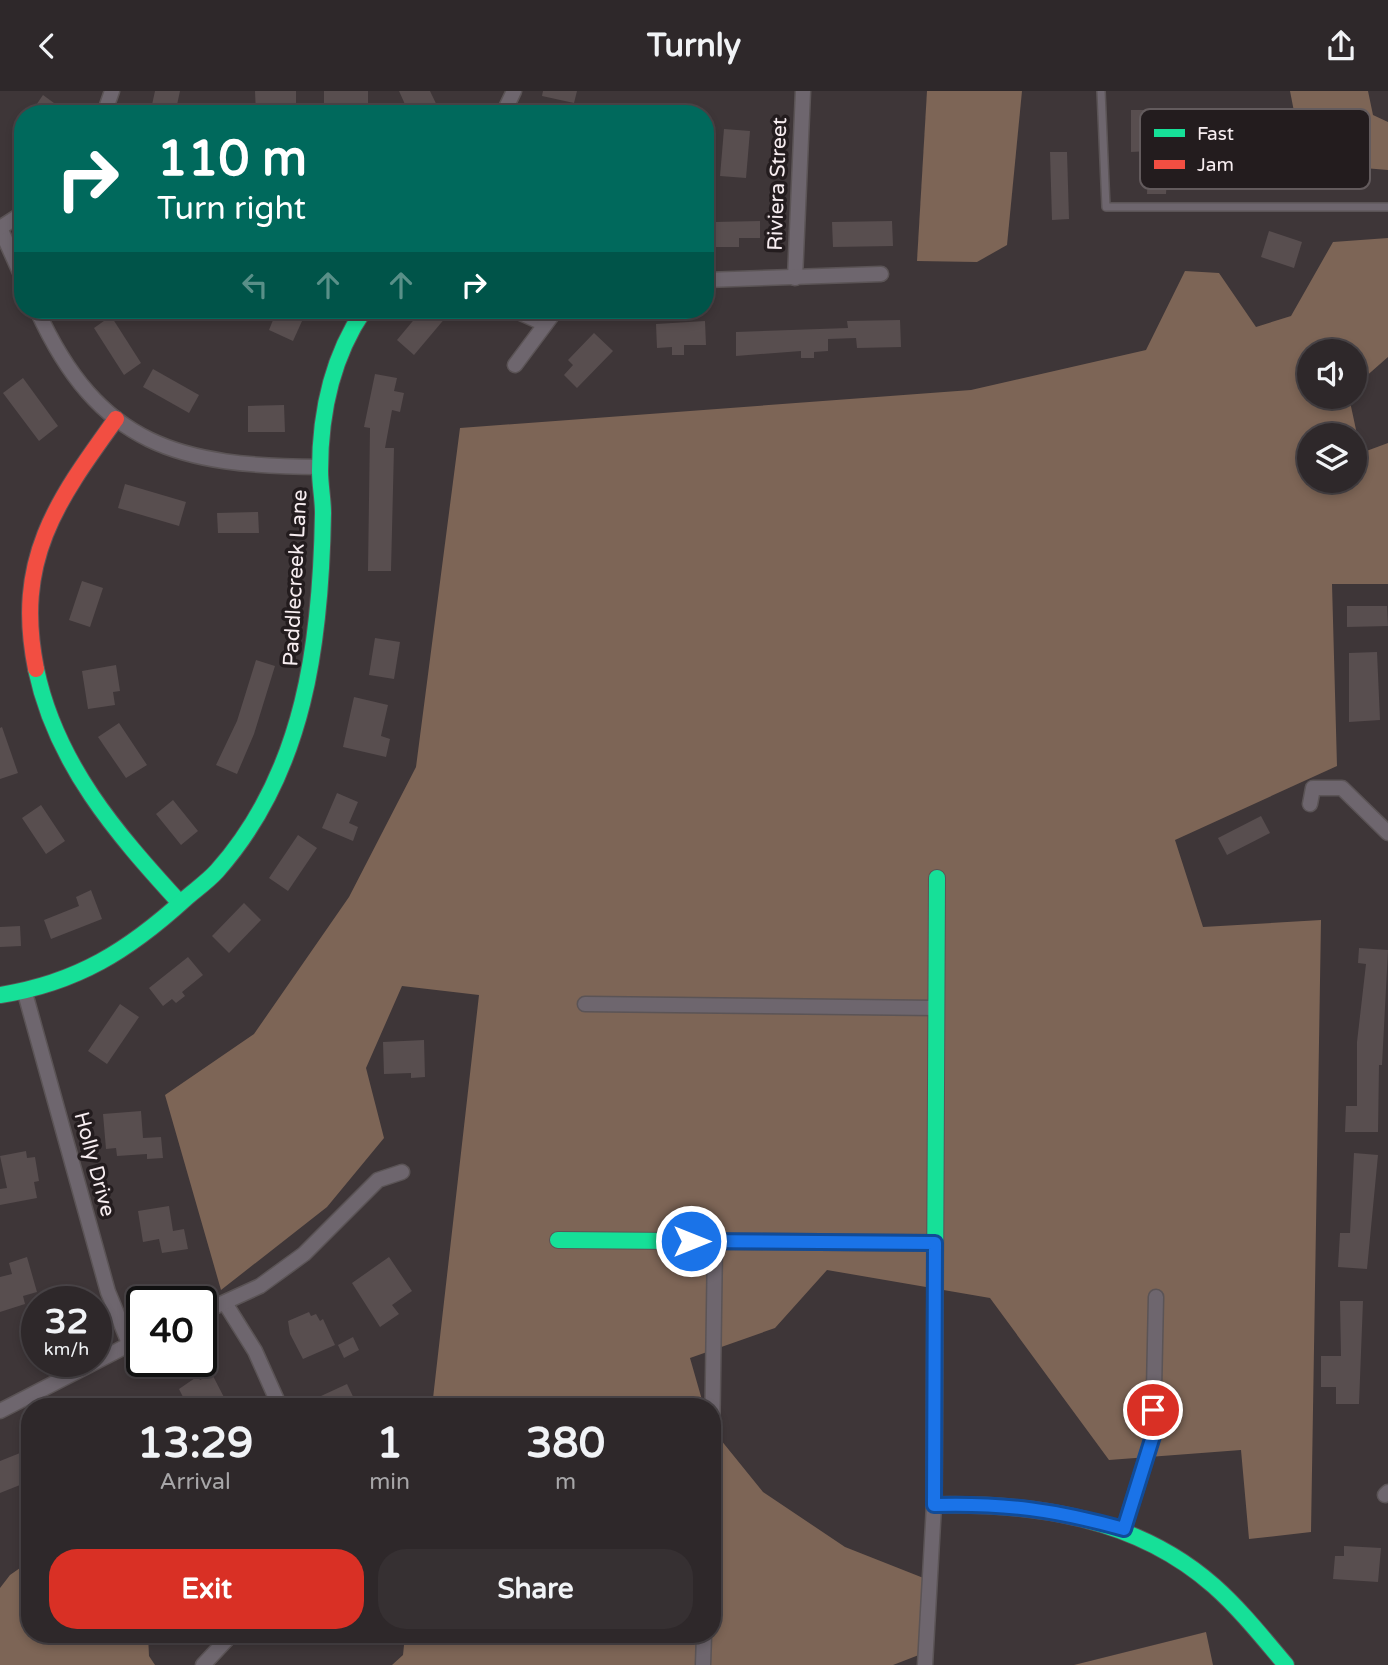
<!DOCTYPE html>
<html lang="en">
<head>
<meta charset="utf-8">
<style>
	:root { --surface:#2e282a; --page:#363032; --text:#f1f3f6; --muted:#a7a6a8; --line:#494447; --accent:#d93025 }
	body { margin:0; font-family:"Varela Round",sans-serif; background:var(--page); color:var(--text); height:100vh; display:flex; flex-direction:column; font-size:26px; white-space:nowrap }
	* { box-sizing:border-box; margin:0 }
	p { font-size:23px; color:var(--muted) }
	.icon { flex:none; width:38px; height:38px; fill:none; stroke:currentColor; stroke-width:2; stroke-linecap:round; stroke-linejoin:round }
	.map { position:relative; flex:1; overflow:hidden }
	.drawer { position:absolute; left:21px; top:1307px; width:700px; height:245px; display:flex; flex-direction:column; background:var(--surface); border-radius:28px; box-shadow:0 4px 10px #0003,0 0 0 2px var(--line) }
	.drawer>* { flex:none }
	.guide { position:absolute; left:14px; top:14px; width:700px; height:214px; border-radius:28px; box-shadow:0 4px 10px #0003,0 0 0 2px var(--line); background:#00695c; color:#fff; overflow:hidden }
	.tools { position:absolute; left:1297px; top:248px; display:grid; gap:14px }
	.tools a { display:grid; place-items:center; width:70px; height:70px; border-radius:50%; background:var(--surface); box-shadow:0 4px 10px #0003,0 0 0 2px var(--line); font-size:35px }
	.speed { position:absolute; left:21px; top:1195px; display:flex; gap:14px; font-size:35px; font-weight:700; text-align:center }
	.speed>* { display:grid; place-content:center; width:91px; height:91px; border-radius:50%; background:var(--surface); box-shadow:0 4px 10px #0003,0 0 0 2px var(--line); line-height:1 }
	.speed small { font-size:18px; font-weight:400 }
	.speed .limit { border:4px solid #111; border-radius:10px; background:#fff; color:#111 }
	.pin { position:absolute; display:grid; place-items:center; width:60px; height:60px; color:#fff; margin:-30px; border:4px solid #fff; border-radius:50%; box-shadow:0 2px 7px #0007 }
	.me { position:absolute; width:77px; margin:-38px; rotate:90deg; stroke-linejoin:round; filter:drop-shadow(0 0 5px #0008) }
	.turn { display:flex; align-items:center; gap:24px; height:147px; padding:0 28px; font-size:32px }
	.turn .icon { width:91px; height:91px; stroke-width:2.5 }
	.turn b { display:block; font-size:49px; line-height:60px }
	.lanes { display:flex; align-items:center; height:66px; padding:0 28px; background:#0003; justify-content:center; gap:35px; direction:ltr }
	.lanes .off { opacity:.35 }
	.eta { display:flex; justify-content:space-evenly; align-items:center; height:119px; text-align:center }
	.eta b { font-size:42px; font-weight:700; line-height:49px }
	.action { display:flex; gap:14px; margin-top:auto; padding:14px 28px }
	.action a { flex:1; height:80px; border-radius:28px; background:var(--accent); color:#fff; font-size:28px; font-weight:700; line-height:80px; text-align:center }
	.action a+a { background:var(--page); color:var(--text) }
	header { display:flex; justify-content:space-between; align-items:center; height:91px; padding:0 28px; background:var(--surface); font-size:32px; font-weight:700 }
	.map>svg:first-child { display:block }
</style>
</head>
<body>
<header><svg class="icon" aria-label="back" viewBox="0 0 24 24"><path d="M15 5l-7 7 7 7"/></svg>Turnly<svg class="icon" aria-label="share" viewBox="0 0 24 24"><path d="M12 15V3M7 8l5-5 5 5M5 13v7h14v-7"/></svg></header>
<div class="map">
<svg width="1388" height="1574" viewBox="0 0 1388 1574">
	<rect width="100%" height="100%" fill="#3e3638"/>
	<!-- forest -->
	<g fill="#7d6556" fill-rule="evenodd">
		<polygon points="927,0 1022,0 1007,154 977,171 917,170"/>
		<polygon points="1290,0 1368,0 1373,24 1388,31 1388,79 1304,72"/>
		<path d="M1388 147V266L1355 295 1354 261H1309V306H1349L1361 362 1388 352V493H1332L1337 675 1175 749 1203 836 1321 829 1311 1441 1249 1448 1241 1359 1109 1369 990 1207 827 1179 775 1237 690 1267 704 1316H432L479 904 402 895 366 977 384 1047 327 1116 221 1199 165 1004 254 943 349 806 416 676 460 337 971 299 1146 259 1185 180 1219 182 1256 236 1291 225 1333 151ZM1309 345H1354V390H1309Z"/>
		<polygon points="712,1338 763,1401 845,1456 926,1488 924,1562 893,1574 392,1574 403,1564 405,1544 712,1544"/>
		<polygon points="30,1470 30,1544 148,1544 149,1565 155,1574 0,1574 0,1497 10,1484"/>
		<polygon points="1206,1541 1213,1574 1074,1574"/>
	</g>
	<!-- building -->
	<g fill="#584e4f">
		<polygon points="155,0 180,0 175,23 150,23"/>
		<polygon points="255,0 296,0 296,23 256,23"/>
		<polygon points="324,0 368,0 368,18 324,19"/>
		<polygon points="399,0 430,0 441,23 420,23 417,16 408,20"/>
		<polygon points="543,0 577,0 574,12 542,5"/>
		<polygon points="43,4 69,23 30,23"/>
		<polygon points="1131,19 1159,19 1160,69 1168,69 1166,103 1147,103 1149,60 1131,61"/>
		<polygon points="724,38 750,40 746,87 720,85"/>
		<polygon points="1050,61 1067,61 1069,128 1052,129"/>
		<polygon points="760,130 760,147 739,147 739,156 715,156 714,131"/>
		<polygon points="892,130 893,155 833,156 832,131"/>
		<polygon points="1269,140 1302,151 1294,177 1261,166"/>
		<polygon points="277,219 307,219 293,250 269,239"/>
		<polygon points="422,219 452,219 414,264 397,249"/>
		<polygon points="111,225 141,272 124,284 94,237"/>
		<polygon points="900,229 901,256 857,257 856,247 828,248 828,260 814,261 814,267 801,267 801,260 736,265 736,241 848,237 847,230"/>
		<polygon points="705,230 706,254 684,254 684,264 672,264 672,256 657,257 656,233"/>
		<polygon points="594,242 613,260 577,297 564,284 573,274 568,269"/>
		<polygon points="153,278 199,304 189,322 143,296"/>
		<polygon points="375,283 397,287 394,300 404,302 400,321 392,319 385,357 394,357 391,480 368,480 370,337 364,336"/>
		<polygon points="23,287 58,335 39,350 3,302"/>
		<polygon points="284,314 285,341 248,341 248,315"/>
		<polygon points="125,393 186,411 179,435 118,417"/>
		<polygon points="258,421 259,442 218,442 217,422"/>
		<polygon points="82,490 103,497 90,536 69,529"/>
		<polygon points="1347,515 1387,515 1388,535 1347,536"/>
		<polygon points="375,547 400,551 394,588 369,584"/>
		<polygon points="1377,561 1380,629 1349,631 1349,562"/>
		<polygon points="256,569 275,575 254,643 237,683 216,674 237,630"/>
		<polygon points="116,574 120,600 113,601 115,614 88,618 82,580"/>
		<polygon points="354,606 388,614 381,645 390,648 386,666 343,656"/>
		<polygon points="119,632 147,674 126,687 98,646"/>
		<polygon points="2,636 18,682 0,688 0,637"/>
		<polygon points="337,702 358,711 349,732 358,736 353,750 322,737"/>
		<polygon points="173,709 198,740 181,754 156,723"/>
		<polygon points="41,714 65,750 46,763 22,727"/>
		<polygon points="1261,725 1270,742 1227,764 1218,747"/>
		<polygon points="298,744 317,757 288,800 269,787"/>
		<polygon points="91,799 102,828 51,848 44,829 79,815 76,806"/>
		<polygon points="244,812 261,829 229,862 212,845"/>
		<polygon points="20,835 21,855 0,856 0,836"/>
		<polygon points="1359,857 1388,859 1382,974 1379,974 1378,1041 1345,1041 1346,1015 1357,1015 1357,951 1366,873 1358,872"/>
		<polygon points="188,866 203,884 182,901 185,905 176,912 172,908 163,915 149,897"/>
		<polygon points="120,913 139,926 107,973 88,960"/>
		<polygon points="424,949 425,986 411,987 411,982 384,983 383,951"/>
		<polygon points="141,1020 143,1047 161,1046 163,1067 147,1068 147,1063 117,1065 116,1057 106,1058 103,1023"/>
		<polygon points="26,1060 27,1067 35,1066 39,1090 34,1091 37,1107 0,1114 0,1098 7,1097 0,1065"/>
		<polygon points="1354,1062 1378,1064 1367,1178 1338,1176 1340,1142 1350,1142"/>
		<polygon points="169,1115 173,1140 184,1138 188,1158 162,1162 159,1148 143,1151 138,1120"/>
		<polygon points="27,1166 37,1201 23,1205 25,1213 0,1221 0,1186 12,1183 9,1172"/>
		<polygon points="389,1166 412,1200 392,1214 399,1223 380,1236 352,1192"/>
		<polygon points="1340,1210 1363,1210 1359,1313 1336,1313 1336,1296 1321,1296 1321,1265 1341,1265"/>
		<polygon points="309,1221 311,1225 316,1223 320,1230 323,1228 335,1254 303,1268 290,1243 288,1230"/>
		<polygon points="353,1246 359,1259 344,1267 338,1254"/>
		<polygon points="212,1283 229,1316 188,1316 179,1298 198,1285 200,1289"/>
		<polygon points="347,1293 358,1316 327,1316 321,1305"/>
		<polygon points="30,1358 30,1390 0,1402 0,1370"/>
		<polygon points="1344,1455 1381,1457 1378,1491 1333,1488 1335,1465 1344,1465"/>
	</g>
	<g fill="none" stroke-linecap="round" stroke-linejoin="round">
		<!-- lane casing -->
		<g stroke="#5b5456" stroke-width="10">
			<polyline id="lane" points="1101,0 1106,116 1388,116"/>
		</g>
		<!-- street casing -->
		<g stroke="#5b5456" stroke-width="17">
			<g id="street">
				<polyline points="104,23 112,0"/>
				<polyline points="503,23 514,0"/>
				<polyline points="0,137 23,188"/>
				<polyline points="0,137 23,122"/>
				<polyline points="795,187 803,0"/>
				<polyline points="705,189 881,183"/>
				<path d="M37 219C99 356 180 375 320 376"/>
				<polyline points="514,219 543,232"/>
				<polyline points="515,274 556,219"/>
				<polyline points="1310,713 1313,697 1342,697 1388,742"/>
				<polyline points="25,902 108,1201 129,1252"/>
				<polyline points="585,913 936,917"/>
				<polyline points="225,1212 255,1260 280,1316"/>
				<polyline points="201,1222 260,1195 304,1163 378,1089 402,1081"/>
				<polyline points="0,1320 142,1247"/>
				<polyline points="712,1355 715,1151"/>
				<polyline points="1385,1404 1388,1401"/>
				<polyline points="1124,1438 1153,1345 1156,1206"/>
				<polyline points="203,1574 231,1544"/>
				<polyline points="703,1574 704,1544"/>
				<polyline points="925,1574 934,1414"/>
			</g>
		</g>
		<!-- fast casing -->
		<g stroke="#5b5456" stroke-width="18">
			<g id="fast">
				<path d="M36 578C56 673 116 742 180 812"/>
				<path d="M937 787 934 1414C1034 1412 1136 1426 1214 1495 1241 1519 1263 1547 1286 1574"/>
				<path d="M0 904C77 892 129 859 185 808 195 799 207 791 217 780 305 681 321 550 323 422 323 408 320 394 320 380 320 323 332 266 364 219"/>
				<polyline points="558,1149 935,1152"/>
			</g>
		</g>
		<!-- jam casing -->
		<g stroke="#5b5456" stroke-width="18">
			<path id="jam" d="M36 578C14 469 56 411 116 328"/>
		</g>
		<!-- lane -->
		<use href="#lane" stroke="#6e666e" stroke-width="7"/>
		<!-- street -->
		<use href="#street" stroke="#6e666e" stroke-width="14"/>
		<!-- fast -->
		<use href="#fast" stroke="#16e098" stroke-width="16"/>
		<!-- jam -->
		<use href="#jam" stroke="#f24e42" stroke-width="16"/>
	</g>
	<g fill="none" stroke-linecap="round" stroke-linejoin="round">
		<!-- route casing -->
		<g stroke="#114b97" stroke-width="18">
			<path id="route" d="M691 1150 935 1152 934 1414C1005 1412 1056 1419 1124 1438L1153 1345V1319"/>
		</g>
		<!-- route -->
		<use href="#route" stroke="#1a73e8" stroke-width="12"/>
	</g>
	<g text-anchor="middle" stroke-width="7" stroke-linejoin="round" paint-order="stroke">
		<!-- street labels -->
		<g font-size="21" fill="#f7edf0" stroke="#231c1e">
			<text transform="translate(777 93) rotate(-88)" y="7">Riviera Street</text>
			<text transform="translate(295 487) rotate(-87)" y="7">Paddlecreek Lane</text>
			<text transform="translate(95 1073) rotate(75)" y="7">Holly Drive</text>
		</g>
	</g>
	<!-- legend -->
	<rect x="1140" y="18" width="230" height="80" rx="10" fill="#231c1e" stroke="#635b5d" stroke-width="2"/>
	<rect x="1154" y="38" width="31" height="8" fill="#16e098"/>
	<rect x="1154" y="69" width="31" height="9" fill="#f24e42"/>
	<g font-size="19" fill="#f7edf0">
		<text x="1197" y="49">Fast</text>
		<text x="1197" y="80">Jam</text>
	</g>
</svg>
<div class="tools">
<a><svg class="icon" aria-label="sound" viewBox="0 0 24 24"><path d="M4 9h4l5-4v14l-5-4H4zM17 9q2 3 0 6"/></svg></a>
<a><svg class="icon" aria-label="layers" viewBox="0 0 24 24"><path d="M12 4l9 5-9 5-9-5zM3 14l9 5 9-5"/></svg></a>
</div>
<div class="speed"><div>32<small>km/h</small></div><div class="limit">40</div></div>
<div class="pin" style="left:1153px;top:1319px;background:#d93025"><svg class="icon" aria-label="arrive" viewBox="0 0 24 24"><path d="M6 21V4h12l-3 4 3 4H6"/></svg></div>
<svg class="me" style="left:691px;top:1150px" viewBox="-20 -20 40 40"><circle r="17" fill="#1a73e8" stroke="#fff" stroke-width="3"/><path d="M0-11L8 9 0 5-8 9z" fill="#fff"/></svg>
<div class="guide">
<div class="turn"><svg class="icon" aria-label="right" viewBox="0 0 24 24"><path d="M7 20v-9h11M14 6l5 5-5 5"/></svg><div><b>110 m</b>Turn right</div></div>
<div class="lanes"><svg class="icon off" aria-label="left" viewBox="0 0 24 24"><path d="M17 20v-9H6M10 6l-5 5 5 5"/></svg><svg class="icon off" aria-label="ahead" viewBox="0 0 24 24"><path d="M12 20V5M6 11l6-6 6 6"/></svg><svg class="icon off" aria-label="ahead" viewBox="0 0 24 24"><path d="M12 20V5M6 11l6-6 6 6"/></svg><svg class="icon" aria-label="right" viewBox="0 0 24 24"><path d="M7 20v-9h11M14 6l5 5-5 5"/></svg></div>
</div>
<section class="drawer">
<div class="eta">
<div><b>13:29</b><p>Arrival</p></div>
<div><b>1</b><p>min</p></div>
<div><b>380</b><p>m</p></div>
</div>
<div class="action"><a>Exit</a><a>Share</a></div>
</section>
</div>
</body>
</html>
